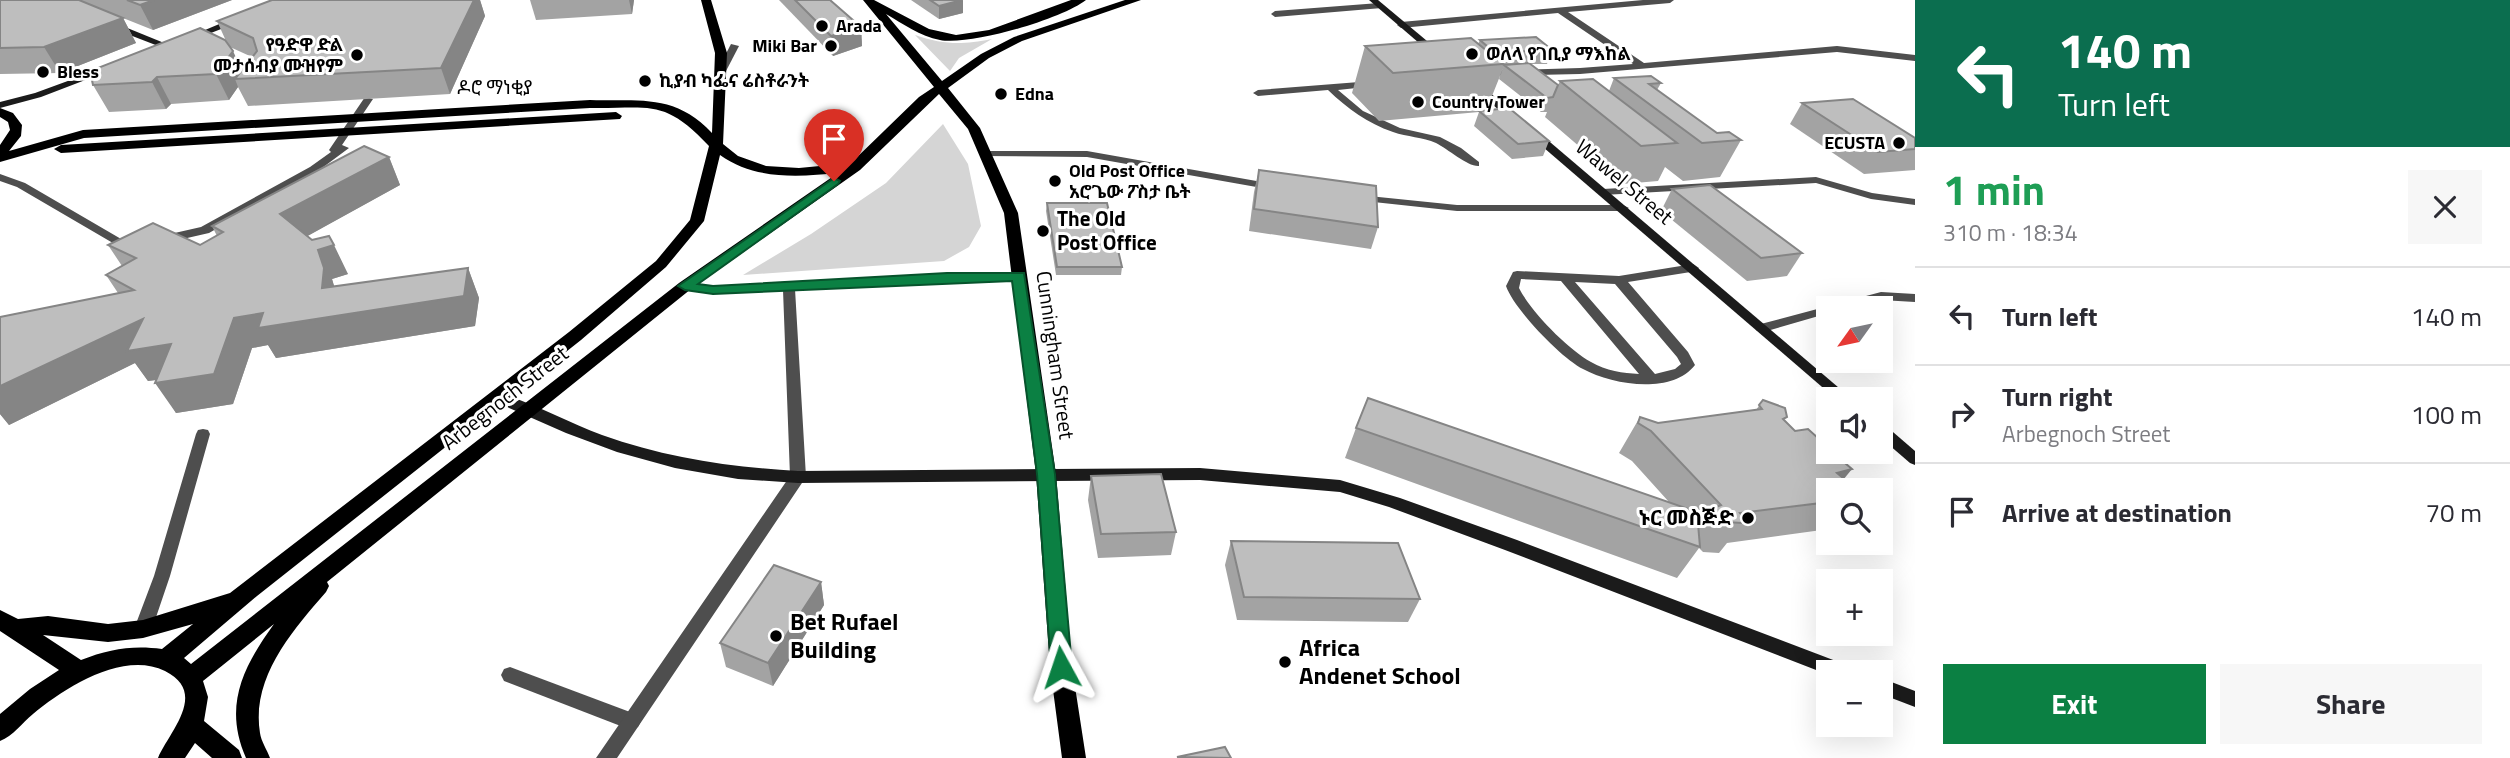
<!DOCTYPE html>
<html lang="en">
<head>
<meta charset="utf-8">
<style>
	:root { --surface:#fff; --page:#f7f7f7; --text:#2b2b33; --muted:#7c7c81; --line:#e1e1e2; --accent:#0b8043 }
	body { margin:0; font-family:"Titillium Web","Noto Sans Ethiopic",sans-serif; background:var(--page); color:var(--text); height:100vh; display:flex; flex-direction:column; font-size:26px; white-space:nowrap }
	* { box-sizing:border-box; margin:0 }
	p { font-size:23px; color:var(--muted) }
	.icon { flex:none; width:38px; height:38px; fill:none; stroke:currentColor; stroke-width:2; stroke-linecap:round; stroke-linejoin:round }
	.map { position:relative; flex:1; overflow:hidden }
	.panel { display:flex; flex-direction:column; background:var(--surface); width:595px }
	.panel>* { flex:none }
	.top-card { background:#0b6e4f; color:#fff; overflow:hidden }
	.needle { width:46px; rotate:237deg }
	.buttons { position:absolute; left:1816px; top:296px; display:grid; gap:14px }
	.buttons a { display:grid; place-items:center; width:77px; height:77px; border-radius:0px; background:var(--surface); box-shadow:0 7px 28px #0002; font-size:35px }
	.pin { position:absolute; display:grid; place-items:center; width:60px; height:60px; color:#fff; margin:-72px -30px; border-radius:50% 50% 50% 0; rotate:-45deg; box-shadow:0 0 7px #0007 }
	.pin .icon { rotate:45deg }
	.me { position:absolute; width:77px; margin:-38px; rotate:355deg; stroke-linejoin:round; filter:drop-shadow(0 0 5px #0008) }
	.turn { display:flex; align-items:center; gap:24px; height:147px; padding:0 28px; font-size:32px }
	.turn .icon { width:91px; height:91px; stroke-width:2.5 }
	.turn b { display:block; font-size:49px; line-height:60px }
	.round { display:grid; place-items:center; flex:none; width:74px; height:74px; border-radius:0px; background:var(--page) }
	.summary { display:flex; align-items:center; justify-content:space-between; height:119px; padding:0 28px }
	h1 { font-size:42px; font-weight:700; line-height:52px; color:#1e9e55 }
	.button { display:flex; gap:14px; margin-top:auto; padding:14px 28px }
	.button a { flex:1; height:80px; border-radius:0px; background:var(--accent); color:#fff; font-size:28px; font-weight:700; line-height:80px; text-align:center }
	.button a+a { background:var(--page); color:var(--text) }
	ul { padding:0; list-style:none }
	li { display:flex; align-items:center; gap:21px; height:98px; padding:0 28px; border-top:2px solid var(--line) }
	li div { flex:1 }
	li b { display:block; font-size:26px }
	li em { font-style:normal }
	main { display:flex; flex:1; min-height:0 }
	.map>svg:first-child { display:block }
</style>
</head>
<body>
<main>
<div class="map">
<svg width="1915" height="758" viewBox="0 0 1915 758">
	<rect width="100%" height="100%" fill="#fff"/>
	<!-- green -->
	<g fill="#d5d5d5">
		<path d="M915 35C945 45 961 45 992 39L959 58 950 71Z"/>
		<polygon points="943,124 968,164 981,226 969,247 944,261 743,275 811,234 886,183"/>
	</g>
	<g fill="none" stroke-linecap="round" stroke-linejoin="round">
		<!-- lane -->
		<g fill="#4e4e4e" fill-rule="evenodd">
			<polygon points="1379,3 1382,4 1382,8 1275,17 1271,14 1275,11"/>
			<polygon points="731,44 739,46 725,73 719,73 717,71"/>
			<path d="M1372 81 1375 82V86L1338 90 1363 111 1400 128 1440 137 1461 148 1479 162V166C1468 167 1448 149 1436 143 1423 137 1407 137 1393 132 1367 123 1348 109 1328 90L1258 96 1253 93 1258 90Z"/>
			<polygon points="365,97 373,99 342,145 349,148 318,171 209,233 161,244 157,243 155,240 157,237 201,227 310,167 331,152 329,150"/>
			<polygon points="0,174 25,183 140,250 138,253 130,253 17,187 0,181"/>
			<polygon points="1816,177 1872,193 1915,199 1915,205 1871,199 1816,183 1603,195 1597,192 1603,189"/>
			<path d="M1693 264 1699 268 1697 271 1628 282 1688 352 1695 365C1672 395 1612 385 1583 369 1561 358 1514 309 1506 286L1513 272 1517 271 1619 276ZM1521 279 1561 281 1639 374C1623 373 1606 371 1591 362 1568 349 1531 312 1519 288ZM1575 282 1615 284 1677 357 1681 364 1675 369 1655 374Z"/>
			<polygon points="203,429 208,430 210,434 170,576 152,629 149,634 143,636 137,634 134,629 154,576 196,434 198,430"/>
			<polygon points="510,667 638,715 641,721 638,727 631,730 504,681 501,675 504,669"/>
		</g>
		<!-- street -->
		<g fill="#4e4e4e" fill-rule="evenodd">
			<polygon points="1643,0 1674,0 1670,3 1568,12 1644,63 1837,46 1915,55 1915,61 1837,52 1580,74 1481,76 1476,73 1478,71 1580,68 1633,64 1558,13 1401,28 1397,25 1401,22"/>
			<polygon points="986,151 1087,151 1273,184 1279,187 1273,190 1087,157 982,156 981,154"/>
			<polygon points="1359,195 1457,205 1623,205 1629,208 1623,211 1457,211 1355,200 1355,196"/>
			<polygon points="1019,272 1025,276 1023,279 795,289 806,477 617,758 596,758 790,476 783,290 713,294 681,289 679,286 681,283 713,286 947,273"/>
			<polygon points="1881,292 1915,294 1915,302 1881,300 1848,308 1829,308 1829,313 1767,331 1757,331 1755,328 1757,325"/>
		</g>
		<!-- secondary -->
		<g fill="#1b1b1b" fill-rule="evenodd">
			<polygon points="1369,0 1378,0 1439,51 1439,55 1433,55"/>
			<polygon points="236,17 240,20 239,22 193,40 186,38"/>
			<polygon points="109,23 115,23 174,47 166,49 109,27"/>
			<polygon points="106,67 114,69 41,97 0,108 0,102 35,93"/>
			<polygon points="1473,84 1479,84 1521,118 1521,122 1513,122 1473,88"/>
			<polygon points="1533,130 1537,131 1852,399 1836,399 1529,135 1528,133"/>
			<path d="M496 392C531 402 567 422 602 435 666 458 730 467 798 471L1200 468 1340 480 1400 498 1517 540 1849 666 1852 672H1829V675L1505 550 1389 507 1340 492 1200 480 798 483 738 479 675 468 617 452 566 433 491 400 489 397Z"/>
			<polygon points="1881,425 1886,426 1915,451 1915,465 1910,463 1881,438"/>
			<polygon points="1881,678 1915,691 1915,707 1881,694"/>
		</g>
		<!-- primary -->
		<g fill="#000" fill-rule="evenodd">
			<path d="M701 0H711L727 53 723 144 738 156 766 166 799 168 851 163 919 97 934 87 863 0H874L929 29 956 35 989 30 1071 0H1086C1062 19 970 46 940 40 920 36 903 24 886 14L942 81 981 54 1014 37 1125 0H1141L1022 41 989 58 948 88 980 128 1018 213 1056 474 1072 667 1086 758H1062L1050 667 1036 474 1004 213 968 129 939 94 860 170 691 289 327 582 329 586 326 592C292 631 251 678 260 733 261 741 267 750 270 758H246C223 706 243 667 274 624L203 681 208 697 204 721 239 750 242 758H212L195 743 185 758H158C169 732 209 693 165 671 123 650 64 688 33 714 22 723 13 736 0 741V714L30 689 59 670 0 631V610L18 619 48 616 108 624 143 620 230 593 569 332 656 261 690 220 709 146C664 98 650 109 590 108L84 138 0 162V145L10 130 8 122 0 117V108L13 113 22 125 21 136 9 151 83 130 590 100C640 102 674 93 712 133L715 53ZM720 155C755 180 798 177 838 173L679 283 191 664 184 658 257 596 581 340 666 267 704 221ZM193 624 162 649C133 645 109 649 81 660L43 635 108 642 143 638Z"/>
			<polygon points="616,112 622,116 620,119 61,153 54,149 61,145"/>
		</g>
	</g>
	<!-- wall -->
	<g fill="#a3a3a3" fill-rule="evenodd">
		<polygon points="0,0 232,0 153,30 123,18 136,43 60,73 0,74"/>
		<path d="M272 0H480L485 16 450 94 248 106 238 87 229 100 171 104 166 109 109 112 93 85 226 41 217 21ZM230 47 252 57 242 70Z"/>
		<polygon points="530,0 634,0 632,14 536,20"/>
		<polygon points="779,0 830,0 861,27 862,46 833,56"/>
		<polygon points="911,0 963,0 963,13 939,19"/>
		<polygon points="1480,40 1552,50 1547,64 1531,64 1558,85 1560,81 1609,91 1614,78 1661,83 1657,90 1717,133 1741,140 1720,177 1683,181 1665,167 1658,181 1623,184 1545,117 1547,112 1541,112 1499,79 1504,66 1486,111 1549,141 1543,156 1512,159 1474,126 1479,112 1379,121 1352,93 1365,46 1478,44"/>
		<polygon points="1802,103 1915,138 1915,170 1864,174 1790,124"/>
		<polygon points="389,157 400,185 307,236 348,274 332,279 334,287 468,268 479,298 475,326 276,358 268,345 252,348 233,404 176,413 157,380 148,381 135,363 9,425 0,414 0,317 118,293 106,275 122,266 108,245 200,245 217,236 212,226"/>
		<polygon points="1259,170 1378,227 1371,249 1249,231 1254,192"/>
		<polygon points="1672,189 1802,253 1787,276 1747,281 1661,211"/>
		<polygon points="1047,203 1122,267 1121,275 1056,275 1046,211"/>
		<polygon points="1763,400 1784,421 1829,490 1829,529 1727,543 1719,553 1703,552 1699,548 1677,578 1345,458 1356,428 1669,502 1632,461 1619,453 1640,417 1658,423 1756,410"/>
		<polygon points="1091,476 1176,532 1171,555 1098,558 1088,500"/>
		<polygon points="1231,541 1420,599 1408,622 1237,620 1225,565"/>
		<polygon points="821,582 824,605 773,686 726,667 720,643"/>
	</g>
	<!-- shaded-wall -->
	<g fill="#858585">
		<polygon points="154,0 232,0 153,30 140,5"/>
		<polygon points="474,0 480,0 485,16 450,94 441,68"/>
		<polygon points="629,0 634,0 632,14"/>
		<polygon points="963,0 963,13 939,19 939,6"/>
		<polygon points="123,18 136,43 60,73 44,47"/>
		<polygon points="861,27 862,46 833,56 831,36"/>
		<polygon points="233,51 245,77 235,79 238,87 229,100 216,74"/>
		<polygon points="157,77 171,104 166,109 152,82"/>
		<polygon points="389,157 400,185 295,243 280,214"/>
		<polygon points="334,245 348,274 332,279 338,298 468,268 479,298 475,326 276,358 268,345 252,348 233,404 176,413 155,383 234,318 322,288 318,250"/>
		<polygon points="143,319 171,344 191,375 148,381 135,363 9,425 0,414 0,386"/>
		<polygon points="1852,469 1835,490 1837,473"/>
		<polygon points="821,582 824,605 773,686 768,663"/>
	</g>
	<!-- building -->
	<g fill="#bebebe" stroke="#858585" stroke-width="2">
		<polygon points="0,0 79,0 123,18 44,47 0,48"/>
		<polygon points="127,0 154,0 140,5"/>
		<polygon points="272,0 474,0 441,68 235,79 257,51 253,38 217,21"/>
		<polygon points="795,0 830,0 861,27 831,36"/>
		<polygon points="930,0 962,0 939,6"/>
		<polygon points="200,28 225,40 233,51 216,74 157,77 152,82 93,85 90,71"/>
		<polygon points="1536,37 1552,50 1495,53 1480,40"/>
		<polygon points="1471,38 1503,64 1393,73 1365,46"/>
		<polygon points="1529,63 1558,85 1553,97 1547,98 1504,65"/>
		<polygon points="1651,76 1661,83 1649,84 1717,133 1729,132 1741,140 1702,143 1614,78"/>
		<polygon points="1593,79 1677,143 1641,146 1560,81"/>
		<polygon points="1853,99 1915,138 1915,149 1878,152 1802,103"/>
		<polygon points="1509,108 1549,141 1518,144 1479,111"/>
		<polygon points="364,146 389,157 280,214 312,240 329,236 334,245 318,250 324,268 322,288 468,268 464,296 258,328 263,313 234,318 214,374 155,383 171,344 127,351 143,319 0,386 0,317 134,290 106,275 136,258 108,245 153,223 200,245 223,232 212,226"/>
		<polygon points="1259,170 1376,186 1378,227 1254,209"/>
		<polygon points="1710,185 1802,253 1761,258 1672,189"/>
		<polygon points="1047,203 1107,203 1122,267 1057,267"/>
		<polygon points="1368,398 1697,512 1700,547 1356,428"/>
		<polygon points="1763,400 1785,408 1787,417 1783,419 1795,431 1808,429 1829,448 1829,452 1832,452 1852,469 1837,473 1854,487 1870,490 1829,490 1829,502 1740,513 1744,518 1742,523 1726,522 1715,511 1716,507 1721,505 1651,431 1638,423 1640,417 1658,423 1762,409 1759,405"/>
		<polygon points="1161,474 1176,532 1101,534 1091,476"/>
		<polygon points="1231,541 1398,543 1420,599 1244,597"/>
		<polygon points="774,565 821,582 768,663 720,643"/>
		<polygon points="1225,747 1231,758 1177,757"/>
	</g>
	<!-- route -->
	<polygon fill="#0b8043" stroke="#07532c" stroke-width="2" points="834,178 840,181 838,184 698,284 713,286 947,273 1024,273 1055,474 1072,667 1069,673 1061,676 1054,673 1051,667 1037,474 1012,281 713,294 685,290 678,286"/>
	<!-- markers -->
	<g fill="#000" stroke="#fff" stroke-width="2.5">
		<circle cx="822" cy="26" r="7"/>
		<circle cx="831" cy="46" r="7"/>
		<circle cx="1472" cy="54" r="7"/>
		<circle cx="357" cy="55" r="7"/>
		<circle cx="43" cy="72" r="7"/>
		<circle cx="645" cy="81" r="7"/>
		<circle cx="1001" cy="94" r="7"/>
		<circle cx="1418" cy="102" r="7"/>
		<circle cx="1899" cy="143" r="7"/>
		<circle cx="1055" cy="181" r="7"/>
		<circle cx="1043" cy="231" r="7"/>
		<circle cx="1748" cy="518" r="7"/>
		<circle cx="776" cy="636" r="7"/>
		<circle cx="1285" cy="662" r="7"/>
	</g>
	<g text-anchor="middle" stroke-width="6" stroke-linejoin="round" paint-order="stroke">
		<!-- far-poi labels -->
		<g font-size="18" font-weight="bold" fill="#000" stroke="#fff" text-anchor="start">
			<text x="836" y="32">Arada</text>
			<text x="343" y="51" text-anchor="end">የዓድዋ ድል<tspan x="343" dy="21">መታሰብያ ሙዝየም</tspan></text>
			<text x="817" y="52" text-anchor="end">Miki Bar</text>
			<text x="1486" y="60">ወለላ የገቢያ ማእከል</text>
			<text x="57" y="78">Bless</text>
			<text x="659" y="87">ኪያብ ካፌና ሬስቶራንት</text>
			<text x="1015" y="100">Edna</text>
			<text x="1432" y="108">Country Tower</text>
			<text x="1885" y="149" text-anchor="end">ECUSTA</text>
			<text x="1069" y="177">Old Post Office<tspan x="1069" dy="21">አሮጌው ፖስታ ቤት</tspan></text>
		</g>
		<!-- far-neighbourhood labels -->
		<g font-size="19" fill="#000" stroke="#fff">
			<text x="495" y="94">ዶሮ ማነቂያ</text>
		</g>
		<!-- street labels -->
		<g font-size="21" fill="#000" stroke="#fff">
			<text transform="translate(1624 182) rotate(40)" y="7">Wawel Street</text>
			<text transform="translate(1055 355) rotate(82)" y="7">Cunningham Street</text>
			<text transform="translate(505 398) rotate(-38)" y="7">Arbegnoch Street</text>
		</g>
		<!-- poi labels -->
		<g font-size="21" font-weight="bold" fill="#000" stroke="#fff" text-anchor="start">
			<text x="1057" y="226">The Old<tspan x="1057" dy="24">Post Office</tspan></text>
			<text x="1734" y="525" text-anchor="end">ኑር መስጅድ</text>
		</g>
		<!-- near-poi labels -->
		<g font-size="24" font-weight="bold" fill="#000" stroke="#fff" text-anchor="start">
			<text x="790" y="630">Bet Rufael<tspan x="790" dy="28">Building</tspan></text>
			<text x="1299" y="656">Africa<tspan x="1299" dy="28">Andenet School</tspan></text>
		</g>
	</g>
</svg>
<div class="buttons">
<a><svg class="needle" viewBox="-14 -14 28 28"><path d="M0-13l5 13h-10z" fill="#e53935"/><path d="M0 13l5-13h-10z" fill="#7c7c81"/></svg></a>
<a><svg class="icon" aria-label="sound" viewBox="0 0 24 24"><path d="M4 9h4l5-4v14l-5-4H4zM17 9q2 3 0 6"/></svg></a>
<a><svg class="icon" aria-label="search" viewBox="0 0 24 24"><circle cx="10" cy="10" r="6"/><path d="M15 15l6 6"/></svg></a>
<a>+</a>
<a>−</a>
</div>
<div class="pin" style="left:834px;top:181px;background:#d93025"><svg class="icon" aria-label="arrive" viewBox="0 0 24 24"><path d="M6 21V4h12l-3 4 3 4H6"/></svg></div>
<svg class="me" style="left:1061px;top:667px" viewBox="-20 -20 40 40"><path d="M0-17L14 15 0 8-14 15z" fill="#0b8043" stroke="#fff" stroke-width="4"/></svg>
</div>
<section class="panel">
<div class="top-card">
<div class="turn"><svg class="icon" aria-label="left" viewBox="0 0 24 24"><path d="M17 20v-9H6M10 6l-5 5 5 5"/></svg><div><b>140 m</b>Turn left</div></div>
</div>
<div class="summary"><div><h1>1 min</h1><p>310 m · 18:34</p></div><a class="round"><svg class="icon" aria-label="close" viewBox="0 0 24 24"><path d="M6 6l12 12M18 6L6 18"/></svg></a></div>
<ul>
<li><svg class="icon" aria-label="left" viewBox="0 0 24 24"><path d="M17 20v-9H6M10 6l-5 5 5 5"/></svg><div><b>Turn left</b></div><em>140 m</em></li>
<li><svg class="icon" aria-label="right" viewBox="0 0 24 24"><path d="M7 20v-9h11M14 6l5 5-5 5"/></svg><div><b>Turn right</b><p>Arbegnoch Street</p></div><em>100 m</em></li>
<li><svg class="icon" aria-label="arrive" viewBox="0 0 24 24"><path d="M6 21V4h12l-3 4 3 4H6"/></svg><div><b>Arrive at destination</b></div><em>70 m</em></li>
</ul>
<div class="button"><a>Exit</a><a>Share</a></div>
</section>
</main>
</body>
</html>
